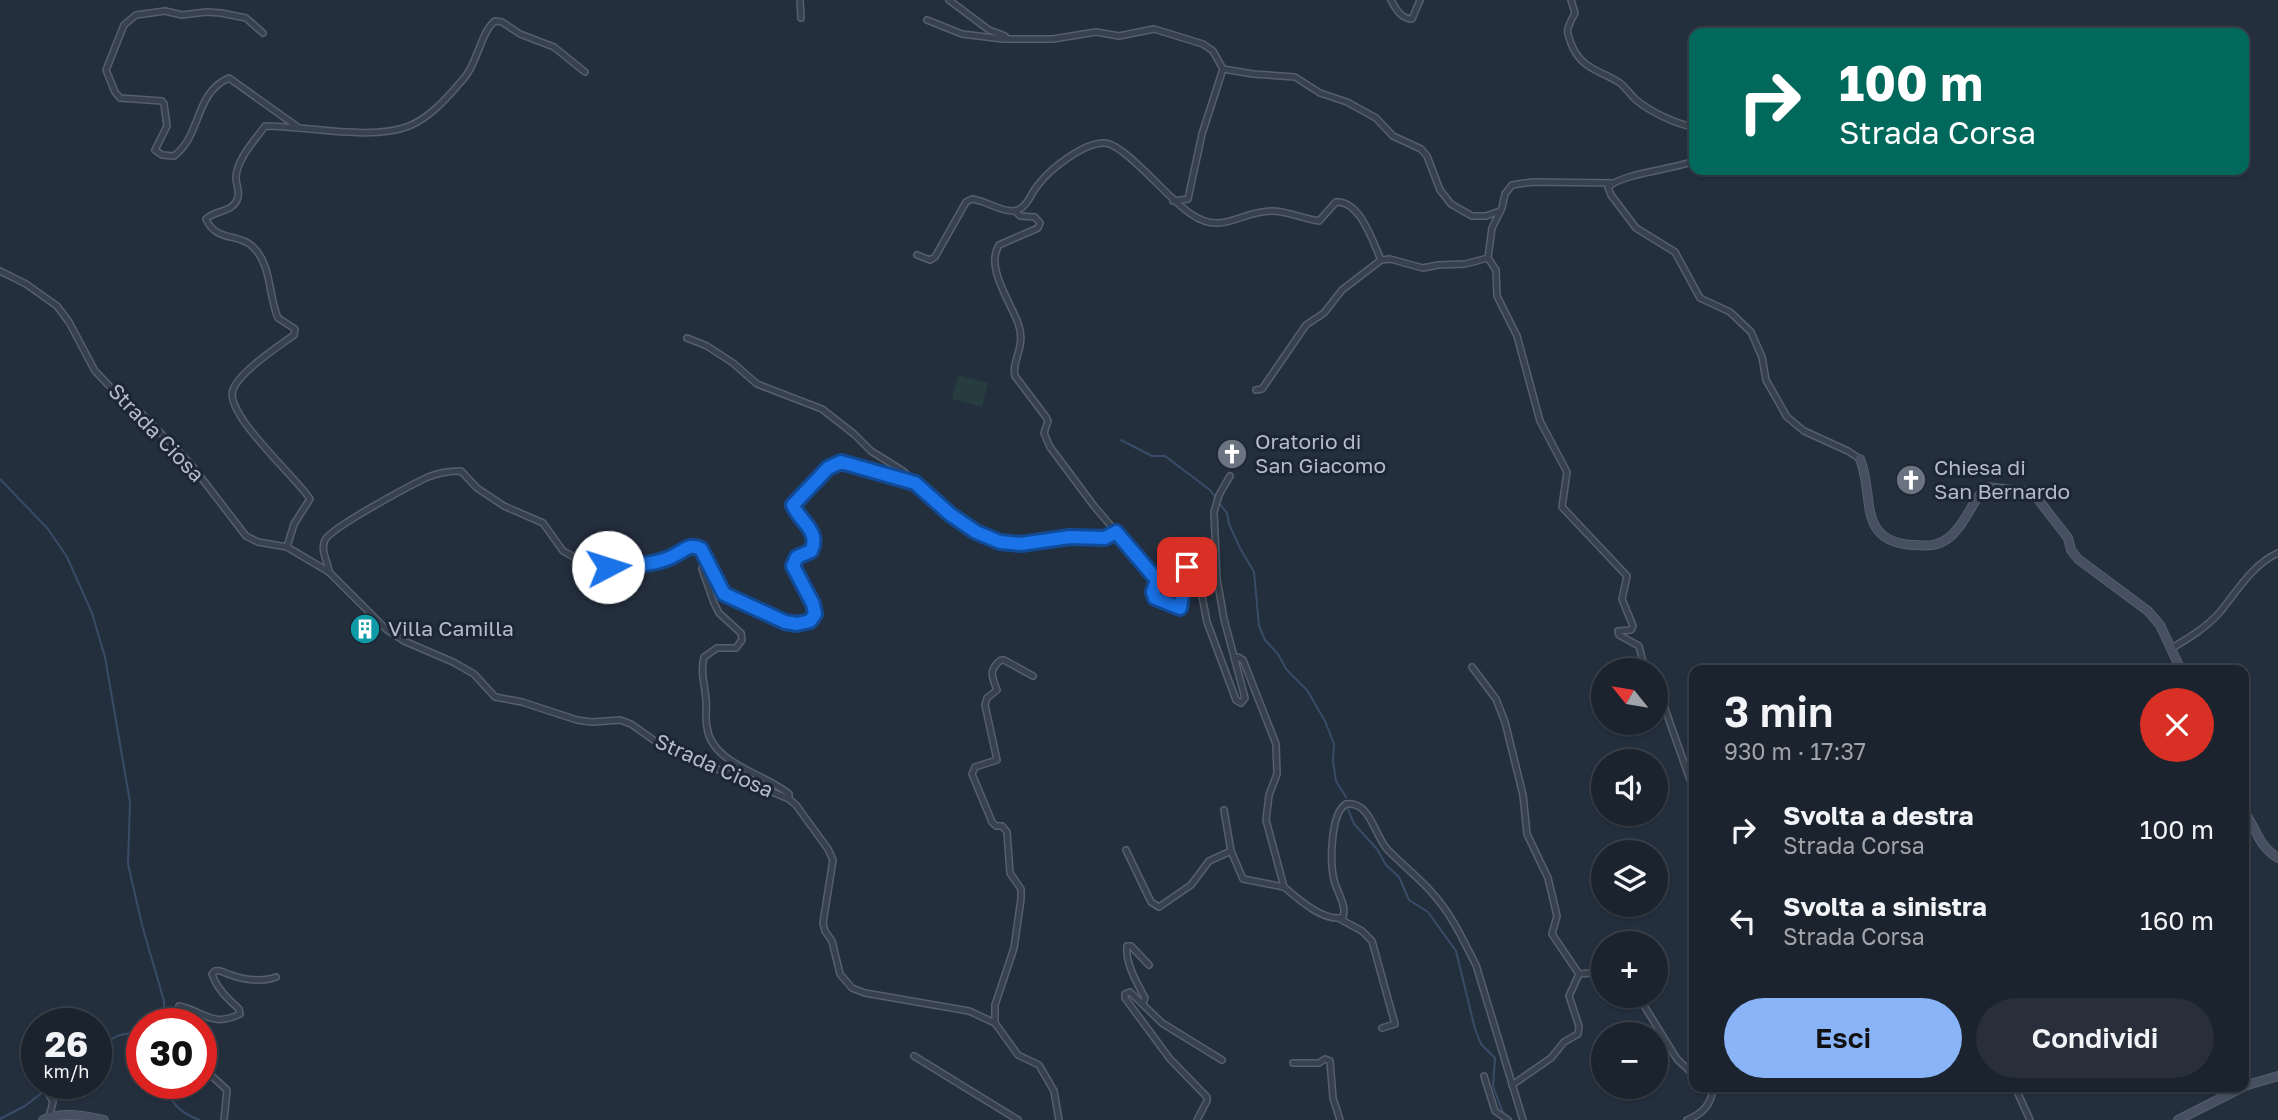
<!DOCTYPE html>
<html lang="it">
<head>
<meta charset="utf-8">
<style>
	:root { --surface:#1b232e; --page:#282f3a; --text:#f1f3f6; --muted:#a0a4aa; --line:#39404a; --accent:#8ab4f8 }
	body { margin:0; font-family:"Golos Text",sans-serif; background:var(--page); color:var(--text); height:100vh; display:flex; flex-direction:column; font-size:26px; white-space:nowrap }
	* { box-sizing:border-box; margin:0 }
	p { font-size:23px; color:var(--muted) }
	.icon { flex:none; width:38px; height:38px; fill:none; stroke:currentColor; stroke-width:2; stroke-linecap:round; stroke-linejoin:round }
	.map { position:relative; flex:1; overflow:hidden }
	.panel { position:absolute; left:1689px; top:665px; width:560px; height:427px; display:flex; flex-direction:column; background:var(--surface); border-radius:14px; box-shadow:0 2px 5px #0004,0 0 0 2px var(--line) }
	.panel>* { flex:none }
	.hud { position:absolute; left:1689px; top:28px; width:560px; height:147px; border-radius:14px; box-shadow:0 2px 5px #0004,0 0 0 2px var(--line); background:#00695c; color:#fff; overflow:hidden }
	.needle { width:46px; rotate:300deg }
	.tools { position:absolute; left:1591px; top:658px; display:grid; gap:14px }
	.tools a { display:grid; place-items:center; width:77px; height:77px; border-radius:50%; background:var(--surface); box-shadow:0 2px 5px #0004,0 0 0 2px var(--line); font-size:35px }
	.speed { position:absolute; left:21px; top:1008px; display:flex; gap:14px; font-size:35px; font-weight:700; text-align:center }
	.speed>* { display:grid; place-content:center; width:91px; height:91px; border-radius:50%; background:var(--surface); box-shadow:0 2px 5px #0004,0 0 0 2px var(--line); line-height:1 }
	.speed small { font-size:18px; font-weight:400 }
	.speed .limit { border:10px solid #d22; background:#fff; color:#111 }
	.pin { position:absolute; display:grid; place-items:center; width:60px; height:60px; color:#fff; margin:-30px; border-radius:14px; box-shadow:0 4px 10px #0006 }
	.me { position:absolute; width:77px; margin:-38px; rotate:85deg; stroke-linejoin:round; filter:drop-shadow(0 0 5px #0008) }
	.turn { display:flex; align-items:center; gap:24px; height:147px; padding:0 35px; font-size:32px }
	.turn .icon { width:91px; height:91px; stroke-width:2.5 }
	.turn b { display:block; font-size:49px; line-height:60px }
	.round { display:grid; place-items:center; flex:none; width:74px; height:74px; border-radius:37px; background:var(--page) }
	.head { display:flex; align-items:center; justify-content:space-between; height:119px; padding:0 35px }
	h1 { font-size:42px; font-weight:600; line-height:52px }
	.button { display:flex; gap:14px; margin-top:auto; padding:14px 35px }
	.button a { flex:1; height:80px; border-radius:42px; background:var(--accent); color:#111; font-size:28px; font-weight:600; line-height:80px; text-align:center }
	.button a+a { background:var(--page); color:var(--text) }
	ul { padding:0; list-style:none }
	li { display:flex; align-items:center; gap:21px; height:91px; padding:0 35px }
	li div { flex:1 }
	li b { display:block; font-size:26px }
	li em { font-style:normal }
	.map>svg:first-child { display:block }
</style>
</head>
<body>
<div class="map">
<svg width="2278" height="1120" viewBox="0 0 2278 1120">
	<rect width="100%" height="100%" fill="#242f3e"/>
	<!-- green -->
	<polygon fill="#263c3f" points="958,375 988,383 982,407 952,399"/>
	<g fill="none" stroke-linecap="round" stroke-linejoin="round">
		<!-- stream -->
		<g stroke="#394c67" stroke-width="2">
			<polyline points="1121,440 1152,456 1165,456 1210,490 1216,498"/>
			<polyline points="0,479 48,529 67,557 92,613 105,657 130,802 128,864 142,925 164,1001 164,1024"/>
			<polyline points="1219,503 1227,513 1229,524 1240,548 1254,572 1259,626 1265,640 1278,654 1286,669 1307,690 1325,721 1334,744 1333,761 1336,781 1346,797"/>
			<polyline points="1348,809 1354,824 1377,849 1386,865 1399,877 1409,900 1428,912 1456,951 1475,1029 1481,1044 1495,1058 1493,1086 1503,1113"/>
			<path d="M96 1050C112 1038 121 1030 142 1035"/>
			<path d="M164 1083C170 1102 180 1113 199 1120"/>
			<polyline points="48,1088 54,1083"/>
			<polyline points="0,1119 25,1106 43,1092"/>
		</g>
		<!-- street casing -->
		<g stroke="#565f6c" stroke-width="8">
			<g id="street">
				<polyline points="800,0 801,18"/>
				<polyline points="949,0 989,30 1005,36"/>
				<path d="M1391 0C1396 9 1401 19 1412 19L1420 0"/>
				<path d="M1571 0 1575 13C1566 30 1565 30 1573 48 1584 70 1600 70 1620 83 1626 88 1629 93 1635 99 1649 111 1675 124 1694 127"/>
				<polyline points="927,20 962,34 1003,39 1053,39 1096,32 1119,36 1154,29 1203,44 1213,51 1223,69 1253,74 1295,77 1320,93 1347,102 1376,118 1393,136 1421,149 1427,156 1440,190 1451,204 1472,216 1486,216 1500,211"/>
				<path d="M263 33 246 18 221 13 206 12 182 15 165 11 136 15 124 25 106 70 115 92 120 98 162 101 164 104 167 126 155 150 162 155 174 156C202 135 194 93 229 78L299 128"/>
				<path d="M1694 161C1671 170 1624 173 1608 187L1611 195 1636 228 1675 252 1700 298 1730 312 1751 332 1762 357 1766 380 1787 417 1804 431 1848 451 1860 459"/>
				<polyline points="1173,201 1188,199 1202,134 1223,69"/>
				<path d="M1015 211 1020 216 1035 217 1040 223 1038 228 999 245C985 267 1010 301 1018 323 1027 347 1011 360 1015 376L1046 417 1048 421 1044 433 1050 447 1094 506 1157 580 1153 592 1155 598 1180 608 1187 567 1193 563 1196 565 1207 622 1236 700 1241 703 1245 698 1224 619 1217 579 1214 512 1219 495 1230 476"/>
				<path d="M917 255 930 260 935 257 966 202 972 199C987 201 999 211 1013 211 1027 210 1030 194 1038 185 1050 169 1084 142 1105 143 1126 145 1169 200 1191 214 1222 236 1240 211 1272 211 1288 211 1303 219 1319 221L1336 202C1360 200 1373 242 1381 260"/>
				<polyline points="1488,258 1496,270 1497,296 1517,336 1540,421 1567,472 1562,507 1627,576 1622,599 1633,626 1631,630 1618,631 1619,635 1639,646 1645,670"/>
				<polyline points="1381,260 1390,259 1423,268 1438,265 1465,264 1488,258 1492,228 1502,208 1505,194 1512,185 1532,182 1613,183"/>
				<polyline points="0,271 26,284 57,306 69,322 95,371 120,397 139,411 190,463 246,536 258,542 287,547 329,572 387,630 404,641 453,662 474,674 495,697 522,702 577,720 592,722 620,720 631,724 662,746 789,799 796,805 828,849 833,860 823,923 825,931 832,941 840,974 852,988 865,993 969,1011 995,1023 1018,1055 1039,1065 1054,1091 1059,1120"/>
				<polyline points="687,338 707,346 733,363 757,384 822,409 854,434 871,451 903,471 951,515 989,538 1021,544 1070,537 1109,537 1116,532"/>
				<polyline points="1256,390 1262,389 1306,325 1324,313 1342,290 1381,260"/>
				<path d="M287 547 294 524 310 499C296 477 224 414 233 390 239 372 279 346 294 335L295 329 278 318C268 295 272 264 252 246 238 233 216 242 206 219 215 210 231 213 237 200 241 192 236 186 236 178 236 160 255 140 265 126 306 126 372 141 409 126 432 117 450 94 465 77 478 61 481 32 495 21L502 22 520 34 554 47 585 72"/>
				<path d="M705 557 724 595 785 622 804 623 813 618 815 614 813 604 793 566 797 557 811 551C821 531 799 521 793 505 802 494 829 464 841 462L913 483"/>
				<path d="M329 572C328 562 320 550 325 540 332 527 411 485 428 477 438 473 450 471 461 471L477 488 504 506 543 523 563 551 594 568 604 569 617 562 646 564 670 558 687 547 697 546 705 557 702 569 714 603 719 613 741 633 742 640 736 648H717L704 657C700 672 705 685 706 700 707 709 705 719 707 727 711 764 766 774 789 794V799"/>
				<path d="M2172 648C2189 638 2207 627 2220 612 2237 591 2253 564 2278 553"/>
				<path d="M1235 659 1238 657 1243 660 1276 744 1277 774 1269 795 1266 820 1284 887C1298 899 1325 923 1343 917 1347 906 1337 892 1334 880 1330 863 1330 814 1346 804 1370 801 1374 834 1387 849 1402 865 1420 878 1434 895 1452 915 1464 942 1476 965L1523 1120"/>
				<polyline points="1472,667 1496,699 1505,722 1523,795 1527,834 1548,878 1557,916 1552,934 1579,974 1569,996 1579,1026 1578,1034 1564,1042 1551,1058 1512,1085"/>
				<polyline points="1656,695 1663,703 1694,791"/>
				<polyline points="1224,810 1231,851 1243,879 1284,887"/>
				<polyline points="1126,850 1151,902 1159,907 1191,885 1209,861 1231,851"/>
				<polyline points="1340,919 1362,931 1372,941 1395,1024 1382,1028"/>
				<polyline points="1579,974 1603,972"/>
				<polyline points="1638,996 1677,1059 1694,1075"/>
				<path d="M1143 1003 1145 998C1137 983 1125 963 1127 946H1131L1149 965"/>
				<path d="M995 1023V1005L1014 948 1021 899V889L1010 873 1007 832 1002 826H996L992 822 972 774 975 767 997 760 985 705 987 698 997 690C992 677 988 670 1001 660H1004L1033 676"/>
				<path d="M185 1024 178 1010 179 1006C204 1011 211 1028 240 1014L239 1009C228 999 217 989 212 974L215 971C222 970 224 973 231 975 244 980 263 982 276 977"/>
				<polyline points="96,1029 97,1029"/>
				<polyline points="914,1056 1018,1120"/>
				<polyline points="1293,1063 1319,1063 1325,1059 1330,1061 1333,1098 1340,1120"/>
				<polyline points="201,1066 227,1090 224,1120"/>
				<polyline points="1484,1076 1495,1111 1508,1120"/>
				<polyline points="43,1083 53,1102 49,1117"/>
				<polyline points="2015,1087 2030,1120"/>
				<polyline points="1197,1120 1207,1101 1207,1097 1170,1059 1125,998 1125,994 1130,992 1162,1023 1222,1060"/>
				<path d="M1687 1120C1703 1114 1712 1104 1713 1087"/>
			</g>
		</g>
		<!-- secondary casing -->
		<g stroke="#565f6c" stroke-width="10">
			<g id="secondary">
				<path d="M1860 459C1875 495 1856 541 1912 545 1928 546 1939 547 1952 535 1967 521 1972 501 1986 487L2023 491 2037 498 2068 538 2071 550 2078 559 2148 611 2160 625 2181 670"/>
				<path d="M2244 812C2258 830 2257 845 2278 858"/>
				<polyline points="2244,1086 2278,1076"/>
				<path d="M43 1120C62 1111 84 1116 104 1120"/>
				<polyline points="2178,1120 2243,1087"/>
			</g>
		</g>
		<!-- street -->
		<use href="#street" stroke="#38414e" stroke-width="5"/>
		<!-- secondary -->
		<use href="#secondary" stroke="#465061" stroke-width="8"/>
	</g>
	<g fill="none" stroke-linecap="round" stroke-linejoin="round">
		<!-- route casing -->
		<g stroke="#114b97" stroke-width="18">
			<path id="route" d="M608 567C620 559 629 564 642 564 651 564 667 560 675 555 685 550 690 543 701 549L724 594 785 622 797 624 810 621 815 614 813 604 793 566 797 557 811 551C821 531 799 521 793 505L828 468 841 462 915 483 951 515 976 532 1000 542 1021 544 1070 537 1105 538 1116 532 1157 580 1153 592 1155 598 1180 608 1187 567"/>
		</g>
		<!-- route -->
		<use href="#route" stroke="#1a73e8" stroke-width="12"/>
	</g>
	<!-- icons -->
	<defs>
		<g id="church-disc" transform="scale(1.575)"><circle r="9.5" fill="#6b7280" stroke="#1d2633"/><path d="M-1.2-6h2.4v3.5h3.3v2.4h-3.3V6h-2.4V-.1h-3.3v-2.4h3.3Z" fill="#fff"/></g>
		<g id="building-disc" transform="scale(1.575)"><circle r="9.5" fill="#0f9aa8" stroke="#1d2633"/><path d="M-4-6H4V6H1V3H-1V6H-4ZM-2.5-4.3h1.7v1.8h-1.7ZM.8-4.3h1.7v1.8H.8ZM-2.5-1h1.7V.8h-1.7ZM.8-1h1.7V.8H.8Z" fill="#fff"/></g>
	</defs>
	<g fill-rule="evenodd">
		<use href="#church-disc" x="1232" y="454"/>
		<use href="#church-disc" x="1911" y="480"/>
		<use href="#building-disc" x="365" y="629"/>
	</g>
	<g text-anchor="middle" stroke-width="6" stroke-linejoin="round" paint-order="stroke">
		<!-- street labels -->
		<g font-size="21" fill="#b4bcc9" stroke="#1d2633">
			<text transform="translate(156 433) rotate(46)" y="7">Strada Ciosa</text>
			<text transform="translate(714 766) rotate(24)" y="7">Strada Ciosa</text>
		</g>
		<!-- poi labels -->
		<g font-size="21" fill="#b4bcc9" stroke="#1d2633" text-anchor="start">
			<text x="1255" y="449">Oratorio di<tspan x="1255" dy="24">San Giacomo</tspan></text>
			<text x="1934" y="475">Chiesa di<tspan x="1934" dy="24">San Bernardo</tspan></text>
			<text x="388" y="636">Villa Camilla</text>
		</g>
	</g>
</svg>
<div class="tools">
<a><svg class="needle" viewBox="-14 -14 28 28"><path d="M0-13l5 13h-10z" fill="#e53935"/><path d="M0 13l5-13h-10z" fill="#a0a4aa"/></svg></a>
<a><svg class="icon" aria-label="sound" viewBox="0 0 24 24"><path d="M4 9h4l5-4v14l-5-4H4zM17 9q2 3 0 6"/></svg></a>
<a><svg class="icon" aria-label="layers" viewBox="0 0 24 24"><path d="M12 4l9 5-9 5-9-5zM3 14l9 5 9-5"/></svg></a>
<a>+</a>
<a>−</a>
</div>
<div class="speed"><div>26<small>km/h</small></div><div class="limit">30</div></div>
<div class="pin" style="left:1187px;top:567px;background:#d93025"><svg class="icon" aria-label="arrive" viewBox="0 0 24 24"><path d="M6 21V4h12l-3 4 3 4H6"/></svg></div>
<svg class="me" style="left:608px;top:567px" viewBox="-20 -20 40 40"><circle r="19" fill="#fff"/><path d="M0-13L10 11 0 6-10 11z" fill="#1a73e8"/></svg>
<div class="hud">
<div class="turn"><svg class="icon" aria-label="right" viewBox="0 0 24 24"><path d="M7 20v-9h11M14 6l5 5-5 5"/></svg><div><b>100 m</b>Strada Corsa</div></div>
</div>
<section class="panel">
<div class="head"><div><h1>3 min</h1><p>930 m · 17:37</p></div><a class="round" style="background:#d93025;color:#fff"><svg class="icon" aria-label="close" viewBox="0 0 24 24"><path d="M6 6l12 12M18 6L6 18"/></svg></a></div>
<ul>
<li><svg class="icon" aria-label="right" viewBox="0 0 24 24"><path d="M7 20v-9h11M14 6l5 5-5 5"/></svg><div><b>Svolta a destra</b><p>Strada Corsa</p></div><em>100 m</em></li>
<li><svg class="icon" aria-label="left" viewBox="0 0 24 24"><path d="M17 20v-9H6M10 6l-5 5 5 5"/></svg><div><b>Svolta a sinistra</b><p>Strada Corsa</p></div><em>160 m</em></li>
</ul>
<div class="button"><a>Esci</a><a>Condividi</a></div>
</section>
</div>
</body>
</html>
